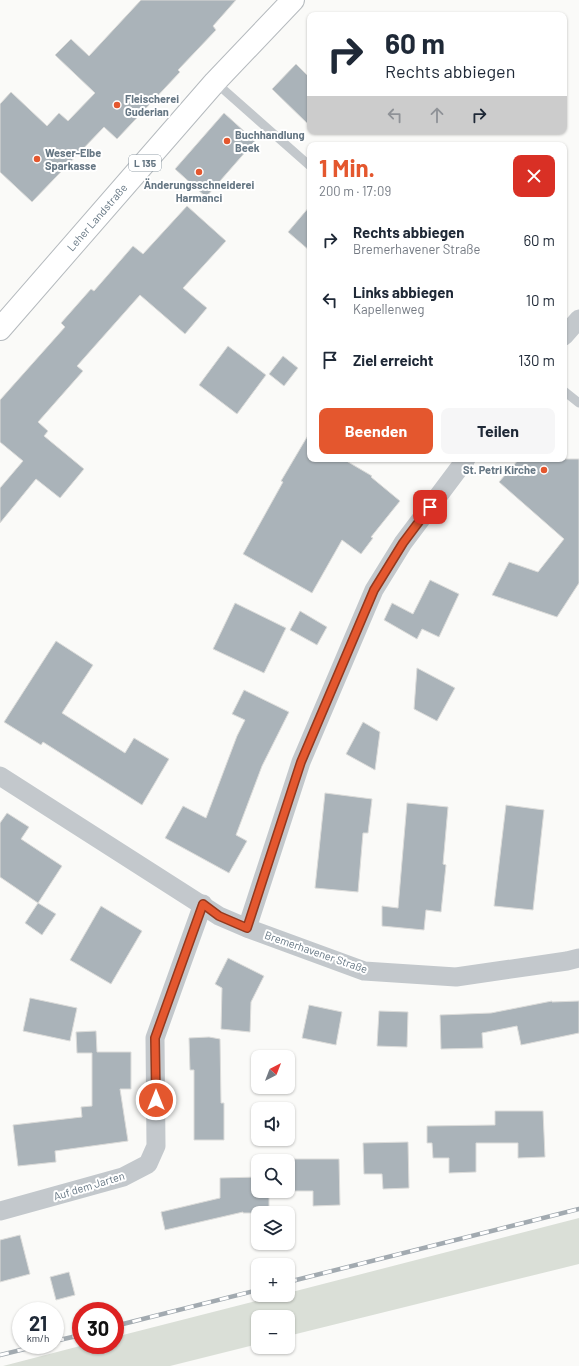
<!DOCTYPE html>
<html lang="de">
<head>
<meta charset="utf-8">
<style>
	:root { --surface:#fff; --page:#f6f6f7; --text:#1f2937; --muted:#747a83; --accent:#e4572e }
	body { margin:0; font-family:Barlow,sans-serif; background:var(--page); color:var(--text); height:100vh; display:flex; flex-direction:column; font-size:15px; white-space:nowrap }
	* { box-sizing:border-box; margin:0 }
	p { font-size:13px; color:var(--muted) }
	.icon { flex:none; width:22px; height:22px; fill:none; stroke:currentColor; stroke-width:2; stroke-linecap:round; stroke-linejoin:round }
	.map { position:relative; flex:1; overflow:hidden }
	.panel { position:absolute; left:307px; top:142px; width:260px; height:320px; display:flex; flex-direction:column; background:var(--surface); border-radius:8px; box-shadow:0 1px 3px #0004 }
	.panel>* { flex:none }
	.banner { position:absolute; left:307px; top:12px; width:260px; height:122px; border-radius:8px; box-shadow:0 1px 3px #0004; background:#fff; color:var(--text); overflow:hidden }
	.needle { width:26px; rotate:42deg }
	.controls { position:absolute; left:251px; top:1050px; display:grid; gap:8px }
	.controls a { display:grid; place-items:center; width:44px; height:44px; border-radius:8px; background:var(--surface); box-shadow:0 1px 3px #0004; font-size:20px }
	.speed { position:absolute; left:12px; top:1302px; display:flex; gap:8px; font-size:20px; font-weight:700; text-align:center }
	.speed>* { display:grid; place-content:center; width:52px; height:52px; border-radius:50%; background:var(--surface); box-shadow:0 1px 3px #0004; line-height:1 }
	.speed small { font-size:10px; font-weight:400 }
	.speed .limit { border:6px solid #d22; background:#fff; color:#111 }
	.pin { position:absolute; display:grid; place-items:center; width:34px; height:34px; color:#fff; margin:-17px; border-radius:8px; box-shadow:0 2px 6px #0006 }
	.me { position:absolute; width:44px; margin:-22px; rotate:0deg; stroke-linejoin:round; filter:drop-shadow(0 0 3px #0008) }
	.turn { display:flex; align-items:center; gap:14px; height:84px; padding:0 12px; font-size:18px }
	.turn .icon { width:52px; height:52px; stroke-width:2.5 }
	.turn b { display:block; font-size:28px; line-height:34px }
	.lanes { display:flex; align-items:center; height:38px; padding:0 12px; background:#0003; justify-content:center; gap:20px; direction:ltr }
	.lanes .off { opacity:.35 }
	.round { display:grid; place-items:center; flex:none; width:42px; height:42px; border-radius:8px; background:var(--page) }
	.head { display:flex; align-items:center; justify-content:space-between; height:68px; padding:0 12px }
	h1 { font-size:24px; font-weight:700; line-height:30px; color:var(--accent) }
	.primary-button { display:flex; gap:8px; margin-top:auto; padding:8px 12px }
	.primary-button a { flex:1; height:46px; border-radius:8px; background:var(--accent); color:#fff; font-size:16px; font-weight:700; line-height:46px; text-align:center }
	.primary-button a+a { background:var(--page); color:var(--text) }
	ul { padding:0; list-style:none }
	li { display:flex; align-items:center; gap:12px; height:60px; padding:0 12px }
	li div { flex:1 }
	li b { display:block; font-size:15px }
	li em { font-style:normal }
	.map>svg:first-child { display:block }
</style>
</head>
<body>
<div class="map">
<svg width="579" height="1366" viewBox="0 0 579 1366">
	<rect width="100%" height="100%" fill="#fafaf8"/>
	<!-- green -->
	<polygon fill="#dadfd7" points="579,1218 579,1264 288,1336 288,1317 258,1317 258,1344 170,1366 3,1366 84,1345 115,1345 115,1337 280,1295 288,1295 288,1293"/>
	<!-- building -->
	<g fill="#aab3b9" stroke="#dcdcda">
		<polygon points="141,0 236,0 213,26 216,30 178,70 180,72 117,139 104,127 32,202 0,172 0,104 11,92 47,126 59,113 68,121 95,93 55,55 71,39 89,56"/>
		<polygon points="296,64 310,78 310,126 272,89"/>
		<polygon points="224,113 255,141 206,197 175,169"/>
		<polygon points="187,206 226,241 183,288 207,308 185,334 140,295 77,366 83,371 38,422 48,431 44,436 84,469 60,498 36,479 0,523 0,488 23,461 0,442 0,400 65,327 61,323 91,289 94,291 133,246 143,254"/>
		<polygon points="310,206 310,251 288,232"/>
		<polygon points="228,346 266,375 237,414 199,385"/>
		<polygon points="283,356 298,368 284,386 269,374"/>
		<polygon points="310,432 310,459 343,459 372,476 371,477 400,501 371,537 373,538 361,554 342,540 312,593 243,554 283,482 281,481"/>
		<polygon points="519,459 579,459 579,583 557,617 492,595 509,562 538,572 564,539 499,482"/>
		<polygon points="430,580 459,594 439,637 422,629 417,639 384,620 392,603 413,614"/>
		<polygon points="235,603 286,628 264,673 213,649"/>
		<polygon points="300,611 327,627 317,645 290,630"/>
		<polygon points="56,641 93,665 62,713 125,753 134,738 169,759 142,805 43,742 41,745 4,722"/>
		<polygon points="417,668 455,688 437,721 414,709"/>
		<polygon points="244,690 289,712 262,766 236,835 247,841 229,873 165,838 183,806 206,818 237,736 245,720 232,714"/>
		<polygon points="363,722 380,732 375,770 346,754"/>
		<polygon points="325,793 372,799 368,833 363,833 358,892 315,888"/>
		<polygon points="407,803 448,807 443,864 446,865 441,912 426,910 424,930 382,926 382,906 398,908"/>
		<polygon points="506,805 544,810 533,910 494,906"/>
		<polygon points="7,813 29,827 21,839 62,866 38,903 0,877 0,823"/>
		<polygon points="38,903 56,914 42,935 25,923"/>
		<polygon points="101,906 142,931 111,984 70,960"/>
		<polygon points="228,958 264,976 251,1002 250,1032 221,1029 222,988 215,984"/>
		<polygon points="30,998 77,1008 70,1041 23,1031"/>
		<polygon points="552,1001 552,1002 579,1001 579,1033 521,1045 517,1026 482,1033 483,1048 441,1049 440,1015 491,1013"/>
		<polygon points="309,1005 342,1012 336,1045 302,1038"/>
		<polygon points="379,1011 408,1012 407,1047 377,1046"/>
		<polygon points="96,1031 97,1052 131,1052 131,1089 120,1089 128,1141 55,1151 56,1162 18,1166 13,1125 82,1117 81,1107 92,1106 92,1053 77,1053 76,1032"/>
		<polygon points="209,1037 220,1039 221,1103 224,1103 224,1140 194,1140 194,1070 190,1070 189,1038"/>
		<polygon points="495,1111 543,1111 545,1157 518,1158 518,1143 476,1143 476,1172 449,1173 449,1158 433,1158 432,1143 427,1143 427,1126 495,1125"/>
		<polygon points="408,1142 409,1188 383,1189 382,1174 364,1174 363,1143"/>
		<polygon points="294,1159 339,1159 340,1205 313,1206 313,1191 294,1191"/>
		<polygon points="258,1177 258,1191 269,1191 269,1213 243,1213 243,1212 165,1230 161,1212 220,1198 220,1178"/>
		<polygon points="20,1235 30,1274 0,1282 0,1240"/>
		<polygon points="69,1272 75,1295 56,1300 50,1277"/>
	</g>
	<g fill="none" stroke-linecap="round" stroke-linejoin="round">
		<!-- primary casing -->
		<g stroke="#b5babe" stroke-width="24">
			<g id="primary">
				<path id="s1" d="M0 329 215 82 293 0"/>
			</g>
		</g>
		<!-- lane -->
		<g stroke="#c3c8cc" stroke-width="9">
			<polyline points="215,82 310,166"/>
			<polyline points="564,391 579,403"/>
		</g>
		<!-- street -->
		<g stroke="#c3c8cc" stroke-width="19">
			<polyline points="564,336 579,319"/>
			<polyline points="0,776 219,916 247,928 364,971 456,977 567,961 579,958"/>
			<polyline points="247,928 301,762 374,590 403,543 466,459"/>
			<polyline points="0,1211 123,1177 148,1164 156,1146 155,1038 203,904"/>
		</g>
		<!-- primary -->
		<use href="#primary" stroke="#fff" stroke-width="22"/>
		<!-- rail casing -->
		<g stroke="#a2aab0" stroke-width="4.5">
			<g id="rail">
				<polyline points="288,1282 579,1209"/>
				<polyline points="115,1326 258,1290"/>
				<polyline points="55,1341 81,1335"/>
				<polyline points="0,1355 41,1345"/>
			</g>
		</g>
		<!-- rail -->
		<use href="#rail" stroke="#fff" stroke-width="3" stroke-dasharray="9" stroke-linecap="butt"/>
	</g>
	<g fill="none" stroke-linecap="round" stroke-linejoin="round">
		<!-- route casing -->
		<g stroke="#94391e" stroke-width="10">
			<polyline id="route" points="156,1100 155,1038 203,904 219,916 247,928 301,762 374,590 403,543 430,507"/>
		</g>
		<!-- route -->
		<use href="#route" stroke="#e4572e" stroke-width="7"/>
	</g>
	<!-- markers -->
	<g fill="#e4572e" stroke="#fff" stroke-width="1.5">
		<circle cx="117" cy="105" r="4"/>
		<circle cx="227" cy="141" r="4"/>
		<circle cx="37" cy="159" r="4"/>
		<circle cx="199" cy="172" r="4"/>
		<circle cx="544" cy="470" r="4"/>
	</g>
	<g text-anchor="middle" stroke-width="4" stroke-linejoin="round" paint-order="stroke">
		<!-- shield labels -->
		<rect fill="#fff" stroke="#939fa8" stroke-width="1" x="129" y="155" width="32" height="16" rx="3"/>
		<g font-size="10" font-weight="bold" fill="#657683">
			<text x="145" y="167">L 135</text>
		</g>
		<!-- poi labels -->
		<g font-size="11" font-weight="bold" fill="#657683" stroke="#fff" text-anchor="start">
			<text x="125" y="103">Fleischerei<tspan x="125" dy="13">Guderian</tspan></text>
			<text x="235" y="139">Buchhandlung<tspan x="235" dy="13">Beek</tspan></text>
			<text x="45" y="157">Weser-Elbe<tspan x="45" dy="13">Sparkasse</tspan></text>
			<text x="199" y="189" text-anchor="middle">Änderungsschneiderei<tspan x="199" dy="13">Harmanci</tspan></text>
			<text x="536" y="474" text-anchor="end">St. Petri Kirche</text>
		</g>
		<!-- street labels -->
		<g font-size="11" fill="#657683" stroke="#fff">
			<text dy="4" stroke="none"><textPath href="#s1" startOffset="148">Leher Landstraße</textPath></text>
			<text transform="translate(316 952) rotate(19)" y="4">Bremerhavener Straße</text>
			<text transform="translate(89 1186) rotate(-17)" y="4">Auf dem Jarten</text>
		</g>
	</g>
</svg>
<div class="controls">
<a><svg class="needle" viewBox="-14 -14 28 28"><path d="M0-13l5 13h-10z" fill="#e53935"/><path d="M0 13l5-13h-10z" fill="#747a83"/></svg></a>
<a><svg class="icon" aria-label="sound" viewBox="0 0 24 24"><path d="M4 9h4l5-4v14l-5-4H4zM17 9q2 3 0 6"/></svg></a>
<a><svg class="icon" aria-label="search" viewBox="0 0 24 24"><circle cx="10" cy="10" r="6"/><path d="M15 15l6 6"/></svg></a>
<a><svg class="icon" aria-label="layers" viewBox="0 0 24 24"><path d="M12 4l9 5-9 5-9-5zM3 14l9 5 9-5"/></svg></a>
<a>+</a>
<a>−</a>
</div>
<div class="speed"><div>21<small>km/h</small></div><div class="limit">30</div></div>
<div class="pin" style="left:430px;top:507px;background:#d93025"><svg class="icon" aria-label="arrive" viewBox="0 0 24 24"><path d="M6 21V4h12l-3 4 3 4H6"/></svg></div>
<svg class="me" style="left:156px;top:1100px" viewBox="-20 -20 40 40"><circle r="17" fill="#e4572e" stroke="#fff" stroke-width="3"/><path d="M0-11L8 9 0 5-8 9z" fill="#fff"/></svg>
<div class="banner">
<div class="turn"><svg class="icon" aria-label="right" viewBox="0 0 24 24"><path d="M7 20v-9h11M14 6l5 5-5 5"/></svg><div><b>60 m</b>Rechts abbiegen</div></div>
<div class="lanes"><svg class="icon off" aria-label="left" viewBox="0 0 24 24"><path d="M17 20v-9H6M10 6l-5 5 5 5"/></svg><svg class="icon off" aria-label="ahead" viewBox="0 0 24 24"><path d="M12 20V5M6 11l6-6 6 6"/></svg><svg class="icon" aria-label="right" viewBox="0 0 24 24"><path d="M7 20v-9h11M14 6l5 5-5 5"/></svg></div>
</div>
<section class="panel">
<div class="head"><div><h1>1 Min.</h1><p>200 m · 17:09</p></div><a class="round" style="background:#d93025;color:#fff"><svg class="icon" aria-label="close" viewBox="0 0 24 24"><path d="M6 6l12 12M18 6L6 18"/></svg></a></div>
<ul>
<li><svg class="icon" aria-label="right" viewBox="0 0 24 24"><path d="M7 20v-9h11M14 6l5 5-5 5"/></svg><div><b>Rechts abbiegen</b><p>Bremerhavener Straße</p></div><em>60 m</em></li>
<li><svg class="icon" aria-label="left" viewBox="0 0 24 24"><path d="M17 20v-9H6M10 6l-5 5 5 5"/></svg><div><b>Links abbiegen</b><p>Kapellenweg</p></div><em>10 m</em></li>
<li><svg class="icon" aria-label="arrive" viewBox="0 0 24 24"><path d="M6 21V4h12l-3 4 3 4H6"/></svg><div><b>Ziel erreicht</b></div><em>130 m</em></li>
</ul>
<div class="primary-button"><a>Beenden</a><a>Teilen</a></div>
</section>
</div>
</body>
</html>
